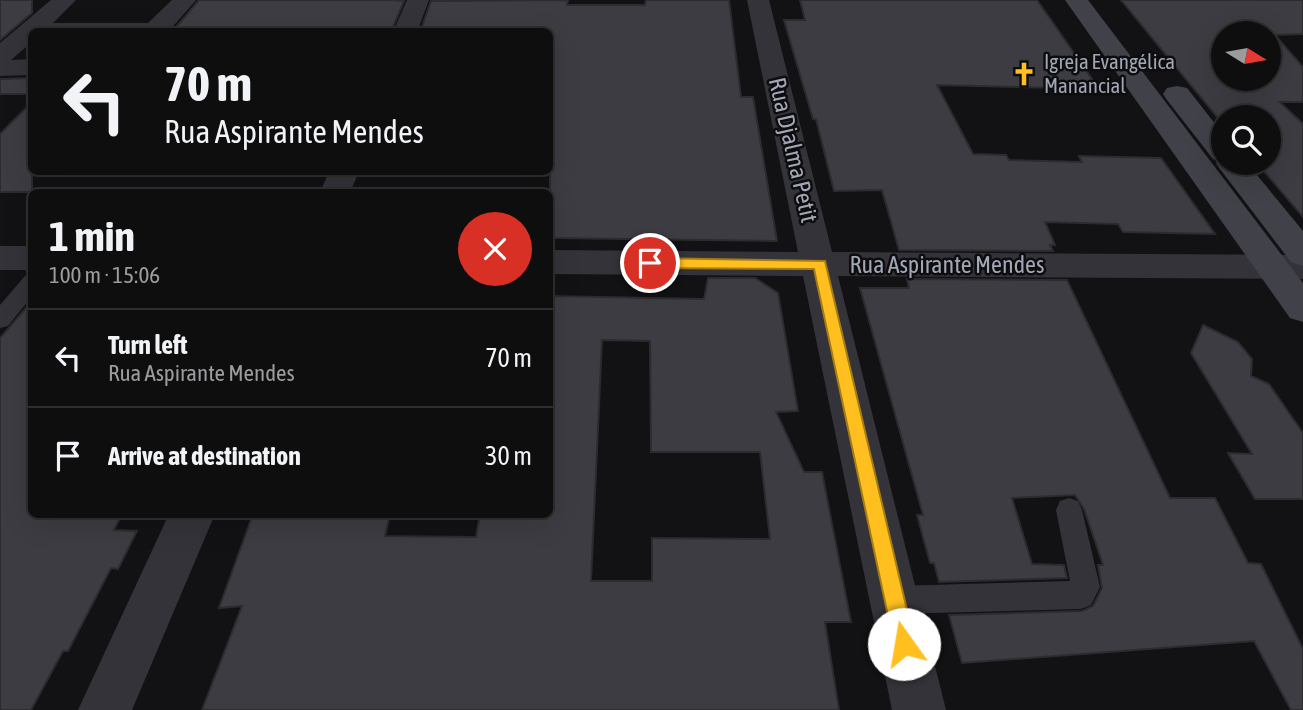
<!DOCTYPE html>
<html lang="en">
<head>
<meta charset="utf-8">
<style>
	:root { --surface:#0e0e0f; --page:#171718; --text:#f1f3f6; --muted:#9b9c9e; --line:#2e2e2f }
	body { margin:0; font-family:"Asap Condensed",sans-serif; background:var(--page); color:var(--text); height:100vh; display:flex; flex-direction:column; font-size:26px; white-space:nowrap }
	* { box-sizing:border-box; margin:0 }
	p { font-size:23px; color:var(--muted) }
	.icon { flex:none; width:38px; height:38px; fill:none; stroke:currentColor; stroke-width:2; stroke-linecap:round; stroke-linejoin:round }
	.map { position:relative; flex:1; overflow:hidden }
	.panel { position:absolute; left:28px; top:189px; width:525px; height:329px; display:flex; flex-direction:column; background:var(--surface); border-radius:10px; box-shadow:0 7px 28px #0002,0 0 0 2px var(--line) }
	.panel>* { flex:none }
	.top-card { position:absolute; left:28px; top:28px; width:525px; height:147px; border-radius:10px; box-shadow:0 7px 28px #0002,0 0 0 2px var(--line); background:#0e0e0f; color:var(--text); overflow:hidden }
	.needle { width:46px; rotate:101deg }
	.tools { position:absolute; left:1211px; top:21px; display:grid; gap:14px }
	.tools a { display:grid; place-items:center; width:70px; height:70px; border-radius:50%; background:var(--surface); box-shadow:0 7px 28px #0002,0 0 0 2px var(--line); font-size:35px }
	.pin { position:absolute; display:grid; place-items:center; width:60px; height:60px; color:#fff; margin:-30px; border:4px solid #fff; border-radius:50%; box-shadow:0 2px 7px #0007 }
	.me { position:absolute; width:77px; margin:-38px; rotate:347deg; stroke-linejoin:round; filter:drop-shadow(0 0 5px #0008) }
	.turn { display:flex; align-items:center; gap:24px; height:147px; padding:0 21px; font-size:32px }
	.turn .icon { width:91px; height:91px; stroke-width:2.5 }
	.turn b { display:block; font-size:49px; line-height:60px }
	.round { display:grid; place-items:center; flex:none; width:74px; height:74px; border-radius:37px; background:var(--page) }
	.head { display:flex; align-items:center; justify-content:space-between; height:119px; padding:0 21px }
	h1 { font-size:42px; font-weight:700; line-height:52px }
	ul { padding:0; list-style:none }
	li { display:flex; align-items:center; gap:21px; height:98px; padding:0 21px; border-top:2px solid var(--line) }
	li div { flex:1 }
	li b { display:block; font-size:26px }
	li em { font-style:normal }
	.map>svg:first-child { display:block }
</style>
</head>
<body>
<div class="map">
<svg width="1303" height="710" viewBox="0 0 1303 710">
	<rect width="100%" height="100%" fill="#121214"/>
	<!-- building -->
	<g fill="#3c3c42" stroke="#2c2c30" stroke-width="2" fill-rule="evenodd">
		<polygon points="0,0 32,0 32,13 0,40"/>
		<polygon points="199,0 392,0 404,1 391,32 172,32"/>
		<polygon points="568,0 567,5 645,5 646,0 729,0 741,97 753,97 777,241 550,238 550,32 420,32 431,1"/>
		<polygon points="800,0 1037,0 1099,89 937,85 973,154 1006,155 1009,160 1082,162 1079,156 1161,158 1215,234 1123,232 1118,224 1045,222 1055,245 1050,245 1053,251 899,250 882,190 834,191 816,119 813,119 784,20 805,20"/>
		<path d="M1121 0H1303V34L1275 35 1303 67V102H1280L1303 124V217L1257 163H1269V117H1223V123L1221 122ZM1223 33H1269V79H1223Z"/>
		<polygon points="32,78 32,94 0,94 0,79"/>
		<polygon points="32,102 32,192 0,192 0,134"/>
		<path d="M708 278H755L778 293 798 411 776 412 804 472H822L851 622H825L839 710H202L242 606 219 608 253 514H390L385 536 476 537 480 514H550V296L704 299ZM602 340 650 341 651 452H760L770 539 652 538V581H591Z"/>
		<polygon points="907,279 1067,280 1170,498 1215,498 1248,563 1261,564 1303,649 1303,710 1291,710 1254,641 962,663 949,615 1082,611 1093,606 1102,588 1098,565 1103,565 1084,509 1075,495 1012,498 1032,564 1064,565 1067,578 939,582 934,563 930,563 917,515 923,515 860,288 909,288"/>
		<polygon points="32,301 32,514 122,514 114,530 137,531 118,569 111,568 68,651 63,651 31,710 0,710 0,338"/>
		<polygon points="1203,325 1238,342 1252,359 1251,376 1269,384 1303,433 1303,499 1255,499 1228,453 1252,454 1191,353"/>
	</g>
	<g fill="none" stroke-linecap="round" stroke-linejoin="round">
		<!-- lane -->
		<g fill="#333339" fill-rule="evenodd">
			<polygon points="32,274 32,296 8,326 0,328 0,305 25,276"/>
			<polygon points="1069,498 1078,501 1082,510 1100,587 1091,605 1081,609 895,614 885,610 880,600 885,590 895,586 1070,581 1056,510 1060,501"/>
		</g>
		<!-- street -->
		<g fill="#333339" fill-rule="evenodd">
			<polygon points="51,0 76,0 53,23 148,23 172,0 196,0 168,32 32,32 32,42 11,60 32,59 32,75 0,76 0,43"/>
			<polygon points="407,0 429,0 417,32 393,32"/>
			<polygon points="747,0 769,0 832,252 1303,255 1303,279 838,276 946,710 892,710 803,276 550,274 550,250 798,252"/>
			<polygon points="329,172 359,172 350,192 320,192"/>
			<rect x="0" y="246" width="32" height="24"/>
			<polygon points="169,514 215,514 132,710 78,710"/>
		</g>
		<!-- secondary -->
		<g fill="#414249" fill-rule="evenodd">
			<polygon points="1065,0 1088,0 1303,283 1303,322 1290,318"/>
			<polygon points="1177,86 1187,88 1223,134 1223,163 1247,163 1303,231 1303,266 1291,262 1220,169 1216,163 1218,161 1213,159 1167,100 1163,94 1167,88"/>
		</g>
	</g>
	<!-- route -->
	<polygon fill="#ffc01f" stroke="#a67d14" stroke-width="2" points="650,258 825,261 915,644 912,651 904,655 897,651 894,644 814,269 650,268 643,263"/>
	<!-- icons -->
	<defs>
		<g id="church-bare" transform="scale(1.89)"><path d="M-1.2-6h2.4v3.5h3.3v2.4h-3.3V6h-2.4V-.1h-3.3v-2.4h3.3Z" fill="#ffc01f" stroke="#0d0d0f" stroke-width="2.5" paint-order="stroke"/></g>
	</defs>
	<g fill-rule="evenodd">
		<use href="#church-bare" x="1024" y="74"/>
	</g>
	<g text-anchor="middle" stroke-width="5" stroke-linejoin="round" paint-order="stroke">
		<!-- far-poi labels -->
		<g font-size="21" fill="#a2a7b6" stroke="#0d0d0f" text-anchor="start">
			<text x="1044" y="69">Igreja Evangélica<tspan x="1044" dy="24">Manancial</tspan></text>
		</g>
		<!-- street labels -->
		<g font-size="24" fill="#a2a7b6" stroke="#0d0d0f">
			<text transform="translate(793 150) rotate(77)" y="8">Rua Djalma Petit</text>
			<text x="947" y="273">Rua Aspirante Mendes</text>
		</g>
	</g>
</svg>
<div class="tools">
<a><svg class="needle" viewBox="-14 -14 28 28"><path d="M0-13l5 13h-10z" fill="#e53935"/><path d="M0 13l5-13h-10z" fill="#9b9c9e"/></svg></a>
<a><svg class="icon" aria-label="search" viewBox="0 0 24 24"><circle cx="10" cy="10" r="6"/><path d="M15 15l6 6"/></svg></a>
</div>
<div class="pin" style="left:650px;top:263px;background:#d93025"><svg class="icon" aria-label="arrive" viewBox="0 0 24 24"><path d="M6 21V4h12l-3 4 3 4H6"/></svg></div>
<svg class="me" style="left:904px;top:644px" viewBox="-20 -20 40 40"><circle r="19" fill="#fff"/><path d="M0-13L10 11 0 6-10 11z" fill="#ffc01f"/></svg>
<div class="top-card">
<div class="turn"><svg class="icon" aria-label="left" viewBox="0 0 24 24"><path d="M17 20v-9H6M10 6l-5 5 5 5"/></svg><div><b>70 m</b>Rua Aspirante Mendes</div></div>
</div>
<section class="panel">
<div class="head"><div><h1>1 min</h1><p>100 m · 15:06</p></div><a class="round" style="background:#d93025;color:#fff"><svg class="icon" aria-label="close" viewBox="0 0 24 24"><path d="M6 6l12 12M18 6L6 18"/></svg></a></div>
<ul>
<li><svg class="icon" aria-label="left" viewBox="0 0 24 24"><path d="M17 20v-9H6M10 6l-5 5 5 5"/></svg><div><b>Turn left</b><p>Rua Aspirante Mendes</p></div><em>70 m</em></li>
<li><svg class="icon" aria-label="arrive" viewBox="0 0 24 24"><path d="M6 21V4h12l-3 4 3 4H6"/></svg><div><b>Arrive at destination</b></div><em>30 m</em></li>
</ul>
</section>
</div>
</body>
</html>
